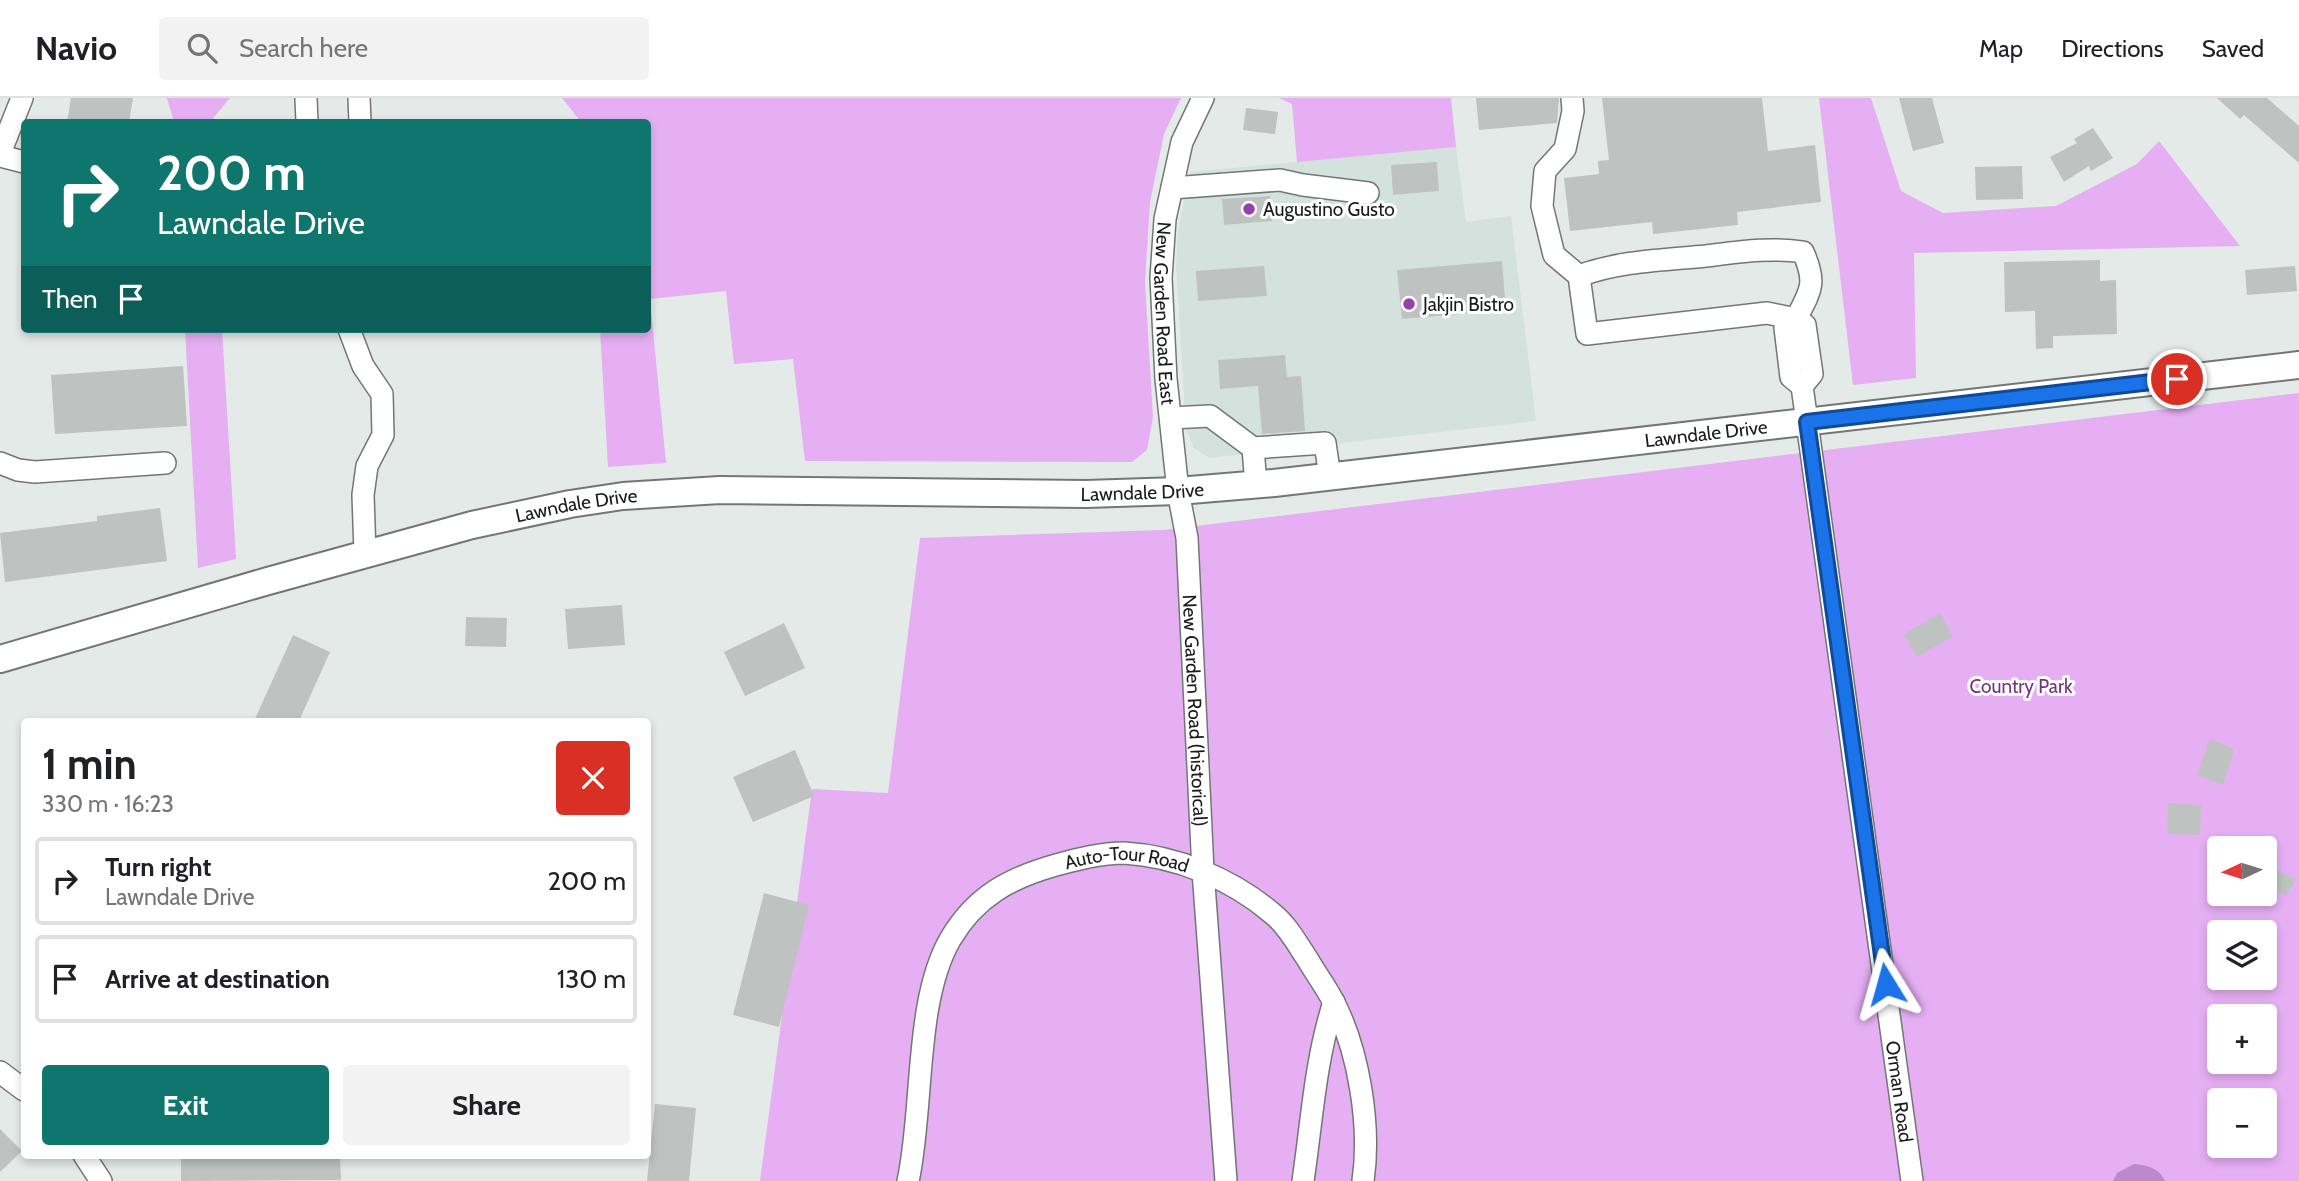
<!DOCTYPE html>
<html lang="en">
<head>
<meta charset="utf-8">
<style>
	:root { --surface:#fff; --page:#f2f2f2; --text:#202124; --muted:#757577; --line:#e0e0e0; --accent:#0f766e }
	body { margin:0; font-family:Cabin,sans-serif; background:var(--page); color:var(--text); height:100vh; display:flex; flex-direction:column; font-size:26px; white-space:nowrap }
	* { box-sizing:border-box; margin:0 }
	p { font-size:23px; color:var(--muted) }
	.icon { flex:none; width:38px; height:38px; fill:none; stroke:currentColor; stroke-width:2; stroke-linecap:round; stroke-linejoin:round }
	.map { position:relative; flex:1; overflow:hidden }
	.details { position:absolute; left:21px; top:620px; width:630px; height:441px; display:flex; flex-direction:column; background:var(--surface); border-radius:7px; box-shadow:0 4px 10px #0003 }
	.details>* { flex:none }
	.hud { position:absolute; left:21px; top:21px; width:630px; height:214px; border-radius:7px; box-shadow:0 4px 10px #0003; background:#0f766e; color:#fff; overflow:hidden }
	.needle { width:46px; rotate:266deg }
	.buttons { position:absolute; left:2207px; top:738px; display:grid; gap:14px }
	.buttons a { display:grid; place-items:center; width:70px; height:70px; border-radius:7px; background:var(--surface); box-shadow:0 4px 10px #0003; font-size:35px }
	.pin { position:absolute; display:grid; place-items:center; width:60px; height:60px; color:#fff; margin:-30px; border:4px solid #fff; border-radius:50%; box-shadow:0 2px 7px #0007 }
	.me { position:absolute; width:77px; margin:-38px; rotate:352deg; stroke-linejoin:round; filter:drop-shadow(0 0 5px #0008) }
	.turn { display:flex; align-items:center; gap:24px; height:147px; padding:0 21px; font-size:32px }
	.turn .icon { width:91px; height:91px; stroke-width:2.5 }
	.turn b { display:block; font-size:49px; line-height:60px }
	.then { display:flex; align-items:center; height:66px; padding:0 21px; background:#0003; gap:14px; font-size:26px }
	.round { display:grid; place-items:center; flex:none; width:74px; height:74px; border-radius:7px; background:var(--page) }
	.head { display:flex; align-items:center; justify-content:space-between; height:119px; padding:0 21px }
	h1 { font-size:42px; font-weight:800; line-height:52px }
	.action { display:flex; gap:14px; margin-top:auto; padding:14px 21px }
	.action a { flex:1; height:80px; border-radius:7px; background:var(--accent); color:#fff; font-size:28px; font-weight:800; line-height:80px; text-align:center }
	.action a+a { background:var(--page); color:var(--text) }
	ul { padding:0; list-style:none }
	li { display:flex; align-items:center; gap:21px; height:88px; margin:0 14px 10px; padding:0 7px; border:4px solid var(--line); border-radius:7px }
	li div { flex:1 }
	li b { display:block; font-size:26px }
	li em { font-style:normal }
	header { display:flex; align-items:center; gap:42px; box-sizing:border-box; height:98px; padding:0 35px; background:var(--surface); border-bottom:2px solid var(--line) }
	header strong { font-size:33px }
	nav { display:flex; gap:38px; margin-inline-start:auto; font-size:24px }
	.search { width:490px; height:63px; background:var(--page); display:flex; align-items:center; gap:18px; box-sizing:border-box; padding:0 24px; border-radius:7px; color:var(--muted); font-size:26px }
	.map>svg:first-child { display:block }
</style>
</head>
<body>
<header>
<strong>Navio</strong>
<div class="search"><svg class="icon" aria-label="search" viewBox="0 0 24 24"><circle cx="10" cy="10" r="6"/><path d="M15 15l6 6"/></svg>Search here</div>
<nav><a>Map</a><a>Directions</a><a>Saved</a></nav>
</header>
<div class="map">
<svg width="2299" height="1083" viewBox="0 0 2299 1083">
	<rect width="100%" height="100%" fill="#e4eae8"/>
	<!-- built -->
	<polygon fill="#d3e2dd" points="1456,49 1466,124 1511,118 1536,323 1209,360 1194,350 1186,332 1176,167 1178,133 1190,74"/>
	<!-- green -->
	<g fill="#e6aff4" fill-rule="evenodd">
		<polygon points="167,0 230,0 210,24 174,24"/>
		<polygon points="562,0 1181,0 1164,36 1150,104 1145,185 1153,319 1147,352 1132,364 805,363 793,261 734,266 726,193 650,201 666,365 608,369 600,231 648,231 648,24 581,24"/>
		<polygon points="1279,0 1451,0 1456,49 1297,64 1292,6"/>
		<polygon points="1819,0 1871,0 1901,93 1943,115 2056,108 2137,66 2159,43 2240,148 1914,155 1916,280 1853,287"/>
		<polygon points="185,231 222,231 236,461 198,470"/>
		<path d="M2299 295V1083H760L812 691 888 695 920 440 1163 432ZM2219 751H2264V796H2219ZM2219 835H2264V880H2219ZM2219 919H2264V964H2219ZM2219 1003H2264V1048H2219Z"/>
	</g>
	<!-- water -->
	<path fill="#be89cc" d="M2134 1066C2147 1067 2159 1070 2165 1083H2113L2117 1075Z"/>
	<!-- building -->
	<g fill="#bec3c1">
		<polygon points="71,0 133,0 129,24 67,24"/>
		<polygon points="1476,0 1559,0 1557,25 1479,32"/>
		<polygon points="1602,0 1762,0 1768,53 1815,47 1821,104 1737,114 1738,127 1653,136 1652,124 1570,133 1564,80 1599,76 1598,63 1609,62"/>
		<polygon points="1899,0 1932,0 1944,45 1913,53"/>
		<polygon points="2217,0 2267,0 2299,28 2299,65 2244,17 2240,21"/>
		<polygon points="1246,10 1278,14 1275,36 1243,32"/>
		<polygon points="2093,30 2113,60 2091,73 2089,68 2064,84 2050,59 2077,45 2074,41"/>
		<polygon points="1437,64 1439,93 1393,97 1391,67"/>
		<polygon points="2022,68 2023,101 1976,102 1975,69"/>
		<polygon points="1270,98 1272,123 1224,127 1222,101"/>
		<polygon points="2100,162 2100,183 2116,182 2117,236 2053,238 2053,250 2036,251 2035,213 2005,214 2004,164"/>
		<polygon points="1502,163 1506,212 1402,221 1397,172"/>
		<polygon points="1264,168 1267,198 1198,203 1196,173"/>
		<polygon points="2295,168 2297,193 2247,197 2245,172"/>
		<polygon points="1285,257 1287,279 1301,278 1305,333 1262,336 1258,288 1220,291 1218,262"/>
		<polygon points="183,268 187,328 55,336 51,277"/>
		<polygon points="160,410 167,463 5,484 0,435 97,423 97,418"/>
		<polygon points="622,507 625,547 568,551 565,511"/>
		<polygon points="1940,515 1953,538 1917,559 1904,536"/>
		<polygon points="466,519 507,520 506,549 465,548"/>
		<polygon points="784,525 805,570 745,598 724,554"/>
		<polygon points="293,537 330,554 299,623 254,623"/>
		<polygon points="2210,641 2235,651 2223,687 2197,677"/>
		<polygon points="795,652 814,698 753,724 733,679"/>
		<polygon points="2168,705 2201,707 2200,737 2167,736"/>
		<polygon points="2271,768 2296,782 2286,798 2264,785 2264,780"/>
		<polygon points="764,795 809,807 779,929 733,917"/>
		<polygon points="655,1006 696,1010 689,1083 647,1083"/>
		<polygon points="0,1031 22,1053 0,1074"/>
		<polygon points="181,1057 340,1057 341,1082 181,1083"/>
	</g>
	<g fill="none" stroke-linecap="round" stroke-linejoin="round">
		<!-- minor casing -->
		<g stroke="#727776" stroke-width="24">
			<g id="minor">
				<polyline points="306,0 307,24"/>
				<polyline points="359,0 360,24"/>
				<path id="s1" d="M1203 0 1182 44 1165 121 1161 180 1166 281 1178 393 1187 440 1203 773 1226 1083"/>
				<path d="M1572 0 1573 13 1565 51 1545 73 1542 108 1554 157 1579 178 1587 236 1767 215 1796 221C1811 192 1817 185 1803 154 1771 149 1739 154 1706 158 1664 162 1619 163 1579 178"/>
				<polyline points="0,55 22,0"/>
				<polyline points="0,58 24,64"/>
				<polyline points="1172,90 1280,82 1303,87 1368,95"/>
				<polyline points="349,231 363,268 382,296 383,337 367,368 363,397 365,455"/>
				<path id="s2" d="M1802 288 1812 276 1805 227 1796 221 1785 230 1791 279 1802 288 1912 1083"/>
				<polyline points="1171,320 1210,318 1253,350"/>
				<polyline points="0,365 18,372 35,374 165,365"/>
				<polyline points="1256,387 1253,350 1325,345 1330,379"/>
				<polyline points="0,974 24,992"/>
				<polyline points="84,1057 101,1083"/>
				<path id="s3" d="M908 1083C924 1011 914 902 951 840 976 798 1010 780 1056 767 1078 761 1101 755 1124 755 1177 758 1232 781 1273 816 1287 827 1298 847 1308 862 1316 876 1326 889 1333 903 1359 952 1371 1028 1363 1083"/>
				<path d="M1303 1083C1312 1022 1315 963 1334 904"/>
			</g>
		</g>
		<!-- major casing -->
		<g stroke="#727776" stroke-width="30">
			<g id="major">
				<path id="s4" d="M0 561 268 483 472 427 570 406 623 398 720 392 1086 396 1178 393 1274 385 2299 267"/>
			</g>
		</g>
		<!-- minor -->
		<use href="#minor" stroke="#fff" stroke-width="21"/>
		<!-- major -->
		<use href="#major" stroke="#fff" stroke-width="26"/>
	</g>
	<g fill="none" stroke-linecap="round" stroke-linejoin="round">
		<!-- route casing -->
		<g stroke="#114b97" stroke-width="18">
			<polyline id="route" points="1886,886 1807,324 2177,281"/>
		</g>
		<!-- route -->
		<use href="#route" stroke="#1a73e8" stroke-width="12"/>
	</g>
	<!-- markers -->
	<g fill="#973fac" stroke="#fff" stroke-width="2.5">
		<circle cx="1249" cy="111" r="7"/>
		<circle cx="1409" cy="206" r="7"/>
	</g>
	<g text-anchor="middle" stroke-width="6" stroke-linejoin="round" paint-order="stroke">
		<!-- poi labels -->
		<g font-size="19" fill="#191b1b" stroke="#fff" text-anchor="start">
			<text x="1263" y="118">Augustino Gusto</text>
			<text x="1423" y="213">Jakjin Bistro</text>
		</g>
		<!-- street labels -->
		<g font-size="19" fill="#191b1b" stroke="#fff">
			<text dy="7" stroke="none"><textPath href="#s1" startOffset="222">New Garden Road East</textPath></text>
			<text dy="7" stroke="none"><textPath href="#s4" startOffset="1731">Lawndale Drive</textPath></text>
			<text dy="7" stroke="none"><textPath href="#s4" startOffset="1164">Lawndale Drive</textPath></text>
			<text dy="7" stroke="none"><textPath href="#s4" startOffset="597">Lawndale Drive</textPath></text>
			<text dy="7" stroke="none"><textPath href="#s1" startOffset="621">New Garden Road (historical)</textPath></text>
			<text dy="7" stroke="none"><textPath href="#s3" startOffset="452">Auto-Tour Road</textPath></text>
			<text dy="7" stroke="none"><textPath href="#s2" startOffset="866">Orman Road</textPath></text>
		</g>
		<!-- park labels -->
		<g font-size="19" fill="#723282" stroke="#fff">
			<text x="2021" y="595">Country Park</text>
		</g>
	</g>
</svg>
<div class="buttons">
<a><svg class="needle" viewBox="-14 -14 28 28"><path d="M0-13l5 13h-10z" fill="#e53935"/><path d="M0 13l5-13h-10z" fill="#757577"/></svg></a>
<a><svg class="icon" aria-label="layers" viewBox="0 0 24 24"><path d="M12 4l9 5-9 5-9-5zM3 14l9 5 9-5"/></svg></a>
<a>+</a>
<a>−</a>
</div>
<div class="pin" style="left:2177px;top:281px;background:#d93025"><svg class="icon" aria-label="arrive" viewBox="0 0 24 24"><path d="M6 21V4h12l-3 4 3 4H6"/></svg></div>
<svg class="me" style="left:1886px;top:886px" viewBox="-20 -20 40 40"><path d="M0-17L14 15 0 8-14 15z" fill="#1a73e8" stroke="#fff" stroke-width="4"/></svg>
<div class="hud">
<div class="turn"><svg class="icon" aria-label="right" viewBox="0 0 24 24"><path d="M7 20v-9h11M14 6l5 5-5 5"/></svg><div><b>200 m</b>Lawndale Drive</div></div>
<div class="then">Then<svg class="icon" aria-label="arrive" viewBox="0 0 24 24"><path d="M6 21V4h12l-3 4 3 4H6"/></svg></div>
</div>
<section class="details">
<div class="head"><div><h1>1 min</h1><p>330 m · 16:23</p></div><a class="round" style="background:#d93025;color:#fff"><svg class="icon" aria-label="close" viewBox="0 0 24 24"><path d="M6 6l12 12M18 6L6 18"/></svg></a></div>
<ul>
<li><svg class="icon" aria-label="right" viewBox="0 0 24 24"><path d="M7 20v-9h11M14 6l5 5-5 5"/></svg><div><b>Turn right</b><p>Lawndale Drive</p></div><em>200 m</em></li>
<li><svg class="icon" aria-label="arrive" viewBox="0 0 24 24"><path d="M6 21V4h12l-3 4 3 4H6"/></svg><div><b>Arrive at destination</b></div><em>130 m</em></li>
</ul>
<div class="action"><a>Exit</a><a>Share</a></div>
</section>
</div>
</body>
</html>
